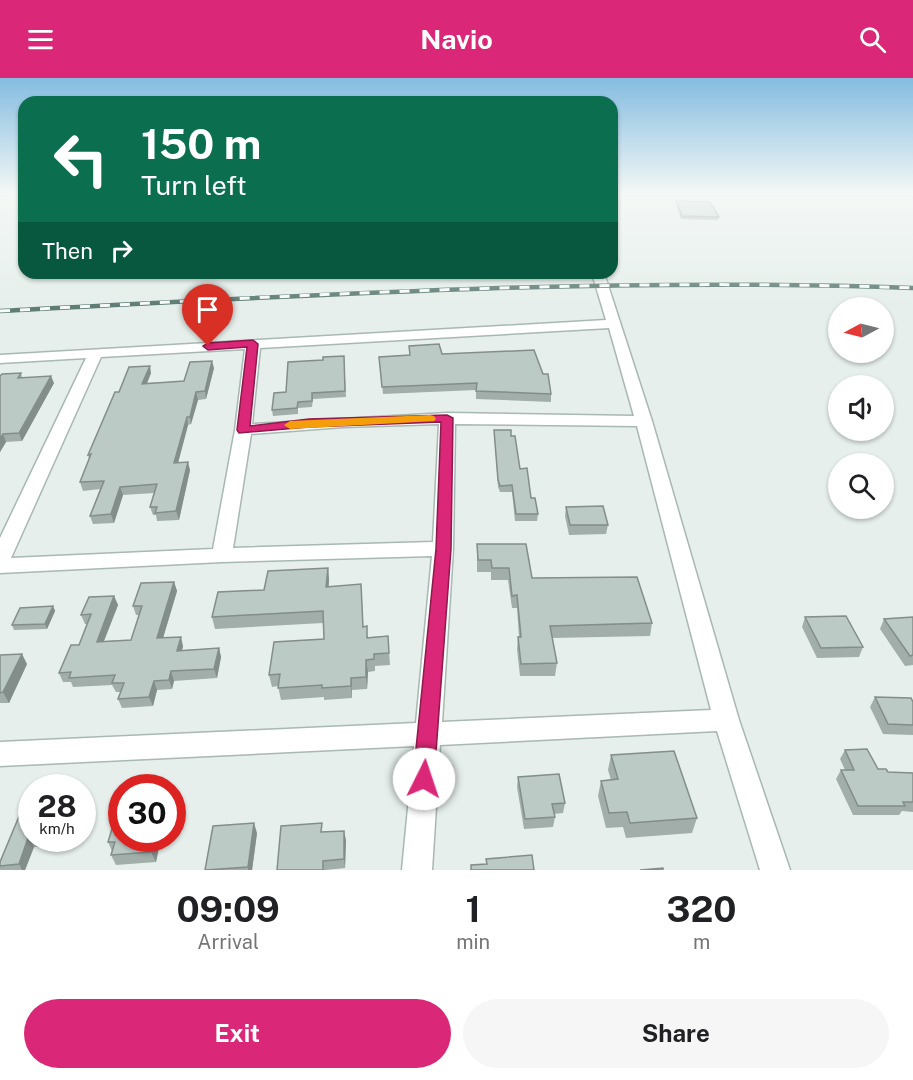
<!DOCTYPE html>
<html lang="en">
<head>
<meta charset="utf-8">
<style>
	:root { --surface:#fff; --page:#f6f6f6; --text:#202124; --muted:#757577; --accent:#db2777 }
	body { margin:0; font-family:"Public Sans",sans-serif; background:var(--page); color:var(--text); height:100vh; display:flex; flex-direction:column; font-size:22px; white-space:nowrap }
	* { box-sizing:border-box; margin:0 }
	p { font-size:20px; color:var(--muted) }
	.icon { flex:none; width:33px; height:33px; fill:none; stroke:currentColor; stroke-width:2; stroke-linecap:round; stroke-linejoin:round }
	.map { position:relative; height:792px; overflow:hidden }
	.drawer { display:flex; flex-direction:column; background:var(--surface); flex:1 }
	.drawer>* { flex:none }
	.guide { position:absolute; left:18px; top:18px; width:600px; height:183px; border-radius:18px; box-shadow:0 2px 4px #0004; background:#0b6e4f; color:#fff; overflow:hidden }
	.needle { width:39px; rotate:263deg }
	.controls { position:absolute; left:828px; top:219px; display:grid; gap:12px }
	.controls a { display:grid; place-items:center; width:66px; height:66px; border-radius:50%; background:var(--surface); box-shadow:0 2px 4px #0004; font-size:30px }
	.speed { position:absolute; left:18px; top:696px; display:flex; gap:12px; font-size:30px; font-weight:700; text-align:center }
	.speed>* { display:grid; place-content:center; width:78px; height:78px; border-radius:50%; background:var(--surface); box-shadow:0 2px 4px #0004; line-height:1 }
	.speed small { font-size:15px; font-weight:400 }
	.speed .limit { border:9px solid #d22; background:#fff; color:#111 }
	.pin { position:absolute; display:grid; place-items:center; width:51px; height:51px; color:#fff; margin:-62px -26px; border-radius:50% 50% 50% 0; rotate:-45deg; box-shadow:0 0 6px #0007 }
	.pin .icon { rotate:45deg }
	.me { position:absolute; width:66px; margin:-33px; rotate:4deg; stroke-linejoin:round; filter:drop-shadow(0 0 4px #0008) }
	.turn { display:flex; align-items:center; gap:21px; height:126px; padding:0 24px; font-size:27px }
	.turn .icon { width:78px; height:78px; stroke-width:2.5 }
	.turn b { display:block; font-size:42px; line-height:51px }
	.then { display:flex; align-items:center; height:57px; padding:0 24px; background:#0003; gap:12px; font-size:22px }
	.eta { display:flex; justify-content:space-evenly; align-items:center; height:102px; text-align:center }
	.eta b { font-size:36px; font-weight:700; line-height:42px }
	.primary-button { display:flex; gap:12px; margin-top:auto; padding:12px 24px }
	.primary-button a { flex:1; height:69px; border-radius:36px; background:var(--accent); color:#fff; font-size:24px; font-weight:700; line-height:69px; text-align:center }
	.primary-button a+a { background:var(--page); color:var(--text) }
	header { display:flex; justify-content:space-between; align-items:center; height:78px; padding:0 24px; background:var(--accent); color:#fff; font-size:27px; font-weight:700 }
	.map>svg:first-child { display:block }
</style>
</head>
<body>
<header><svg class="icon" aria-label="menu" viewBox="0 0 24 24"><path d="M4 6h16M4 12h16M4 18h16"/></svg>Navio<svg class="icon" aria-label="search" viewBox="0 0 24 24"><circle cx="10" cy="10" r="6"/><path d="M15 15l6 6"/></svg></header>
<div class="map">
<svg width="913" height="792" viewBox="0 0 913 792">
	<rect width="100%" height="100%" fill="#e6efeb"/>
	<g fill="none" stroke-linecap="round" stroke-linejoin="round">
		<!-- minor casing -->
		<g stroke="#a8b8b2" stroke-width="3">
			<path id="minor" d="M589 195H601L606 201 652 343 739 642 790 792H760L717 653 440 667 432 792H402L414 668 0 688V664L416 645 432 478 222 484 0 495V460L86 280 0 285V277L606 242 594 202ZM609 250 634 338 447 335 252 346 260 270ZM245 271 235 352 213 471 11 480 101 279ZM439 346 433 464 233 470 251 356 343 349ZM455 346 637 348 711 632 442 644 453 471Z"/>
		</g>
		<!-- minor -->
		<use href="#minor" fill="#fff" fill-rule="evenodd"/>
		<!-- rail casing -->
		<g stroke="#5f7d75" stroke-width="4.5">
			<path id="rail" d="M0 233C305 217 608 199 913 210"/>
		</g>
		<!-- rail -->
		<use href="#rail" stroke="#f7fbf9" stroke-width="3" stroke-dasharray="10" stroke-linecap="butt"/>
	</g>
	<!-- wall -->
	<g fill="#a1aea9">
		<polygon points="676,123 719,139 718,142 681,141 676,126"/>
		<polygon points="409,268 442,276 551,316 551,324 476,321 476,312 383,316 379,279 410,277"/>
		<polygon points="344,278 346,319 313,321 312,329 298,330 298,336 273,338 272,332 286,314 323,282"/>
		<polygon points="214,290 206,321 198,322 191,346 188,347 178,384 190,392 179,442 157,443 156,437 153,437 150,429 154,415 123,417 114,445 93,446 90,438 100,411 83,413 80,404 89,381 88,377 119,314 151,295 147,305 184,303"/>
		<polygon points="21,295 22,299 54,305 22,363 6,364 0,374 0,298"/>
		<polygon points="494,352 511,358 520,391 538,436 537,443 515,443 512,414 500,414 498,409"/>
		<polygon points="566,429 608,447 606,456 569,457 565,438"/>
		<polygon points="477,466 532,500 652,545 650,558 552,560 557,585 555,598 520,598 517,571 518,559 519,559 517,530 512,530 508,502 491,502 491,494 477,494"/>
		<polygon points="328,490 329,502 328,509 361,506 363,548 368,559 388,558 390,587 375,588 375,593 368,594 367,611 352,612 352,620 324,622 324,619 281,622 278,608 272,609 269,597 324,561 323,545 215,551 212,539 264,512"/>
		<polygon points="174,504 177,513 163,560 183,568 182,572 219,570 221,579 217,600 174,603 172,611 157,612 153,628 122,630 118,621 121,614 116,614 112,607 73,609 71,604 63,604 59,595 79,567 88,546 85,546 81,537 114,518 118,527 104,563 131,562 139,537 136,537 133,528"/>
		<polygon points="53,528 55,533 47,551 14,552 12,547"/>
		<polygon points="805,539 863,569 859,579 817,580 802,549"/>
		<polygon points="913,539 913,587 905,588 880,551 884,541"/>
		<polygon points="0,577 27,586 9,625 0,625"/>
		<polygon points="875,619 913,624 913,657 883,656 870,629"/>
		<polygon points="845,672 878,691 888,694 913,695 913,734 902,733 899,737 853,737 836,701 841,692 845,692 840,681"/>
		<polygon points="611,677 697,740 692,755 626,760 623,749 606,750 598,718 601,703 611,702 608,692"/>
		<polygon points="518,699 565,725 563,735 554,736 555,739 553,749 524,751 517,709"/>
		<polygon points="25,724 32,760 51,760 48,768 34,769 25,792 0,792 0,784"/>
		<polygon points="323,754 346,762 345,790 326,792 277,792"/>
		<polygon points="257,755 252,792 205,792"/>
		<polygon points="161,760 156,784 116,787 111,777 112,773 108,764"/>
	</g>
	<!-- shaded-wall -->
	<g fill="#838d89">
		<polygon points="212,283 214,290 206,321 205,313"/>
		<polygon points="150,288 151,295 144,313 142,306"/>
		<polygon points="51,298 54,305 22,363 19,355"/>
		<polygon points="196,314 198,322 191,346 190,339"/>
		<polygon points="187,339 188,347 176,393 174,385"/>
		<polygon points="3,356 6,364 0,374 0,361"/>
		<polygon points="188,384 190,392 179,442 176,433"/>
		<polygon points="120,409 123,417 114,445 111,436"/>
		<polygon points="328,490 329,502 328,521 326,509"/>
		<polygon points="174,504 177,513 160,570 157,560"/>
		<polygon points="114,518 118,527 100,573 97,564"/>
		<polygon points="53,528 55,533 47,551 45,546"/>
		<polygon points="181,559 183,568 180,582 177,573"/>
		<polygon points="219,570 221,579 217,600 214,591"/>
		<polygon points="22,576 27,586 9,625 3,614"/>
		<polygon points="366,582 368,594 367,611 366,599"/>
		<polygon points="171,593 174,603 172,611 169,602"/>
		<polygon points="351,600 352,612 352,620 351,608"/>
		<polygon points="154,603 157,612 153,628 149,619"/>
		<polygon points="254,745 257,755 252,792 248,792 248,789"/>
		<polygon points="344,753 346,762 345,790 344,781"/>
		<polygon points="28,760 34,769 25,792 22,792 19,786"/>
		<polygon points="44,760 51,760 48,768"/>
		<polygon points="155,760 161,760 156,784 151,774"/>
	</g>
	<!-- building -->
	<g fill="#bbcac4" stroke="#838d89" stroke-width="1.5">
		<polygon points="676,123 710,124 719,139 682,138"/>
		<polygon points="439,266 442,276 534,272 543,296 548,296 551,316 476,313 477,305 382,309 379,279 410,277 409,268"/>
		<polygon points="344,278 345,313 312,315 312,323 298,324 297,330 272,332 274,315 286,314 288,284 323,282 323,279"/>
		<polygon points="212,283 205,313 196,314 190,339 187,339 174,385 188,384 176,433 155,435 157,429 150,429 157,406 120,409 111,436 90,438 104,403 80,404 91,376 88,377 115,314 119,314 129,289 150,288 142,306 184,303 190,284"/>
		<polygon points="21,295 18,300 51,298 19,355 3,356 0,361 0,298 2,296"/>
		<polygon points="494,352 511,352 511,358 515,358 520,391 527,390 531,420 535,420 538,436 516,436 512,407 500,408 498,402"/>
		<polygon points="603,428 608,447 570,447 566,429"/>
		<polygon points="477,466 526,466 532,500 637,499 652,545 550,548 557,585 521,586 518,559 521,559 517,517 512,518 509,490 492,490 491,482 478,482"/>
		<polygon points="328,490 326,509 361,506 363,549 367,548 367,560 388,558 389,575 374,576 374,581 366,582 366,599 351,600 351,608 322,610 322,607 278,610 280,596 269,597 274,564 324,561 323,533 212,539 218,514 264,512 268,493"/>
		<polygon points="174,504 157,560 181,559 177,573 219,570 214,591 171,593 169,602 154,603 149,619 118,621 124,605 112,605 115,597 69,600 71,594 59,595 71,567 79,567 91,536 81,537 89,519 114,518 97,564 131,562 142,528 133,528 141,505"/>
		<polygon points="53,528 45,546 12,547 20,530"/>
		<polygon points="846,538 863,569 821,570 805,539"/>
		<polygon points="913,539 913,577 910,578 884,541"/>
		<polygon points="22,576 3,614 0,615 0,577"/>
		<polygon points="875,619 911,620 913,624 913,647 888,646"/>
		<polygon points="867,671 878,691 886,691 888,694 913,695 913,724 903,724 905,728 858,728 841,692 854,692 845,672"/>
		<polygon points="674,673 697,740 630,745 627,734 609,735 601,703 618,701 611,677"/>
		<polygon points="559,696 565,725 552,726 555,739 525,741 518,699"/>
		<polygon points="25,724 32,724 32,760 28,760 19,786 0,788 0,784"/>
		<polygon points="117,734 122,734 122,760 155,760 151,774 111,777 115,764 108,764"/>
		<polygon points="254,745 248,789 205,792 213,748"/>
		<polygon points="322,745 321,754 344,753 344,781 323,783 323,792 277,792 281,748"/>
		<polygon points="532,777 534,792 471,792 471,787 487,786 486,781"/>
		<polygon points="663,790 663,792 640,792"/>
	</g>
	<!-- sky -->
	<linearGradient id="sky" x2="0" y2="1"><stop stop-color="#84bce0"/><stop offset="0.51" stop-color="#f4f8f6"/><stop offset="1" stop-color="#f4f8f6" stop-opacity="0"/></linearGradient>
	<rect width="913" height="227" fill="url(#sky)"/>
	<!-- route -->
	<polygon fill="#db2777" stroke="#8e194d" stroke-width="1.5" points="253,262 258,266 250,348 309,341 447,337 453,340 451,471 434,701 431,708 424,711 416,708 413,701 436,471 441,344 309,349 239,355 237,352 247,269 208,272 203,268 208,265"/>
	<!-- slow -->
	<polygon fill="#f59e0b" points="430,337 434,338 436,341 434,343 290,351 284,347 290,343"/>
</svg>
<div class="controls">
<a><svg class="needle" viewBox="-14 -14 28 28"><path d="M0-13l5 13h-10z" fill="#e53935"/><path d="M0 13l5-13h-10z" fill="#757577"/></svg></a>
<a><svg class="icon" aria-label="sound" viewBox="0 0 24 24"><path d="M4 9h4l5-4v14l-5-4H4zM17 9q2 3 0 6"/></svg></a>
<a><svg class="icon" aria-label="search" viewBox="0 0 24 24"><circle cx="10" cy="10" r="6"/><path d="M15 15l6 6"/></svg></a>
</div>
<div class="speed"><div>28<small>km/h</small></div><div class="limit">30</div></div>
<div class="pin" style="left:208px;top:268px;background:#d93025"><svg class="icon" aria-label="arrive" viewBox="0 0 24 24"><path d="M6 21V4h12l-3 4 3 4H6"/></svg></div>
<svg class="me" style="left:424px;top:701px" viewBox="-20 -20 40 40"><circle r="19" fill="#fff"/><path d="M0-13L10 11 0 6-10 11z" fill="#db2777"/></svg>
<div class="guide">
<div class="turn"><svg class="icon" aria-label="left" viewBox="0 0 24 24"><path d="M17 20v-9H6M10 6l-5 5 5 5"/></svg><div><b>150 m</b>Turn left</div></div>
<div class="then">Then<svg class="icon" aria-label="right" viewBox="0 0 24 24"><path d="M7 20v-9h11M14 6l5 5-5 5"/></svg></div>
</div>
</div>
<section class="drawer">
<div class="eta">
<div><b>09:09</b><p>Arrival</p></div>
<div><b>1</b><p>min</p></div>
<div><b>320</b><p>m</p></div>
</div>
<div class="primary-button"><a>Exit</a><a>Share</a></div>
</section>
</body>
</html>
